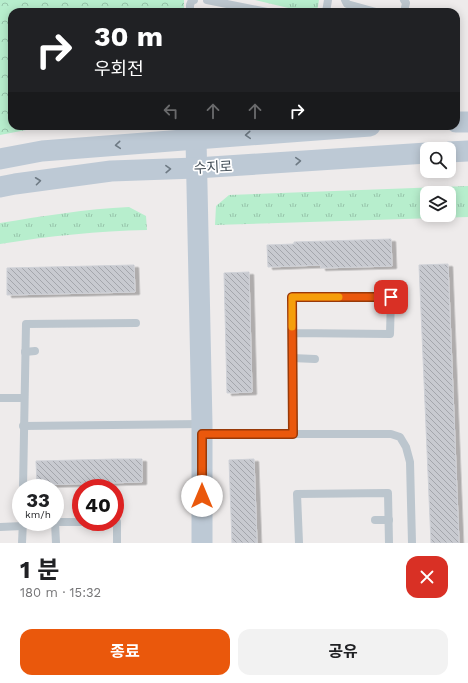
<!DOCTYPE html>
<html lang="ko">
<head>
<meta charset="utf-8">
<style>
	:root { --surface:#fff; --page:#f2f2f2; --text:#202124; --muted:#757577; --accent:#ea580c }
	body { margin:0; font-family:"Work Sans","Noto Sans KR",sans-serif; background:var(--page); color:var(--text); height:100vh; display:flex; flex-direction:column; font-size:15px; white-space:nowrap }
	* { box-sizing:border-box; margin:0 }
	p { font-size:13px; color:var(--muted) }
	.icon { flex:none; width:22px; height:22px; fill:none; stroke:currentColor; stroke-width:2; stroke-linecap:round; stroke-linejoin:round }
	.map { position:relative; height:543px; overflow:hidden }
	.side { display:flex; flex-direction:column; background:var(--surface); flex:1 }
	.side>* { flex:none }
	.top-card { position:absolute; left:8px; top:8px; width:452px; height:122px; border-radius:12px; box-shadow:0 2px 10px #0003; background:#202124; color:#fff; overflow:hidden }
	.tools { position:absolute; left:420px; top:142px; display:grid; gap:8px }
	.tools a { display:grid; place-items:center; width:36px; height:36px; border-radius:8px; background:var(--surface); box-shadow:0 2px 10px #0003; font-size:20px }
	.speed { position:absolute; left:12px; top:479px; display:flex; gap:8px; font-size:20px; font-weight:700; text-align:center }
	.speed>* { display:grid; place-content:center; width:52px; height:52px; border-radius:50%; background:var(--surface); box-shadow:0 2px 10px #0003; line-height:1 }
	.speed small { font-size:10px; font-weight:400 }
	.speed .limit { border:6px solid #d22; background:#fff; color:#111 }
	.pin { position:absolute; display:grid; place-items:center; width:34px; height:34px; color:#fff; margin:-17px; border-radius:8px; box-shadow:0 2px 6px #0006 }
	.me { position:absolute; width:44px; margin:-22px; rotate:0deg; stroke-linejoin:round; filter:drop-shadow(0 0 3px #0008) }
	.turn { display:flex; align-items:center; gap:14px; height:84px; padding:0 20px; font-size:18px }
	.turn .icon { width:52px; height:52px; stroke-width:2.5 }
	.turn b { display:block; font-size:28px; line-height:34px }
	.lanes { display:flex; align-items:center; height:38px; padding:0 20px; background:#0003; justify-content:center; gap:20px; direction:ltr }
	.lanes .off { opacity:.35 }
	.round { display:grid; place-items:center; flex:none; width:42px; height:42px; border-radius:12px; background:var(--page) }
	.overview { display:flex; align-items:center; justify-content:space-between; height:68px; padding:0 20px }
	h1 { font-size:24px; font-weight:700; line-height:30px }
	.cta { display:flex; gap:8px; margin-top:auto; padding:8px 20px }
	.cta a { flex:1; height:46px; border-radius:12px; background:var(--accent); color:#fff; font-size:16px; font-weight:700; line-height:46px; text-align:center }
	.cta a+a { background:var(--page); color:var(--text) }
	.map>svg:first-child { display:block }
</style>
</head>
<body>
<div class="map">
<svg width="468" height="543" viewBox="0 0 468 543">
	<defs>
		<pattern id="grass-tufts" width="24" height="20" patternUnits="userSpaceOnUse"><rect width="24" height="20" fill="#b7eecd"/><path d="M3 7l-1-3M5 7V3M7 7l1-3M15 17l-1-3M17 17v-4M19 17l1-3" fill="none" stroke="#96c3a9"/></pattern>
		<pattern id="forest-crowns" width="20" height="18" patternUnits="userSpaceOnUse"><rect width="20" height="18" fill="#b7eecd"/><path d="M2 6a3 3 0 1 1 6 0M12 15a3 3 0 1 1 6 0" fill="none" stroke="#96c3a9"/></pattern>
		<pattern id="building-back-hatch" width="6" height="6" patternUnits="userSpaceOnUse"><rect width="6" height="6" fill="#c8cad0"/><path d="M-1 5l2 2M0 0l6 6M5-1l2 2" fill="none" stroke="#a4a6ac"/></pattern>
		<filter id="shadow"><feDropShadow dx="4.5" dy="2.5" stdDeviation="0" flood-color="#0004"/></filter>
	</defs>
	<rect width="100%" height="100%" fill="#eeebeb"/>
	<!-- grass -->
	<g fill="url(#grass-tufts)" fill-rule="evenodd">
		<polygon points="255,0 319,0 317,12 305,12"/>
		<path d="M468 186V217L215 225 216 206 229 195ZM427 193H449V215H427Z"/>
		<path d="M129 207 146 216 147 230C98 231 49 236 0 244V223C43 216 86 209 129 207Z"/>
	</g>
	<!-- forest -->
	<polygon fill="url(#forest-crowns)" points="0,0 184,0 184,12 12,12 12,126 47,126 0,135"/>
	<!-- building -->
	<g fill="url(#building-back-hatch)" stroke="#cfd1d7" filter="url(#shadow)">
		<polygon points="391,239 392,266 321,268 321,265 268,267 267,245 294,244 294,242"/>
		<polygon points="448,264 459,543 431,543 419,265"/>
		<polygon points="134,265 135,292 7,295 7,268"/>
		<polygon points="249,272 252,392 227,393 224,273"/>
		<polygon points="116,459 142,459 142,482 37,485 36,461"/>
		<polygon points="254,459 257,543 232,543 229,460"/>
	</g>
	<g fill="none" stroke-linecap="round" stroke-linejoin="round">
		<!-- lane -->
		<g stroke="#bcc6ce" stroke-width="8">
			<polyline points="207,0 267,12"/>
			<polyline points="345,0 347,4 376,12"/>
			<polyline points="190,12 190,5 192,0 194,0"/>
			<polyline points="326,12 328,0"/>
			<polyline points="404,12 406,3 404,0"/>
			<polyline points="292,333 390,334 391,297 292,297 293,435"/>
			<polyline points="25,352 35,351"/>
			<polyline points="292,358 315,359"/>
			<polyline points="0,398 24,398"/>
			<polyline points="23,426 202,424"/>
			<polyline points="203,434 391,434 400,437 406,447 410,462 412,543"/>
			<polyline points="23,488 26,324 136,323"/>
			<polyline points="375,520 389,520"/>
			<polyline points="39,522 92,522"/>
			<polyline points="55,522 56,543"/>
			<polyline points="115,522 117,522 117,543"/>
			<polyline points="0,527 23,526"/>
			<polyline points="22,543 23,522"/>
			<polyline points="299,543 297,494 388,493 389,543"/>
		</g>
		<!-- secondary -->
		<g stroke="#bdc9d5" stroke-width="21">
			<polyline points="456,122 468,122"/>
			<polyline points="196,139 202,424 202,543"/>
			<polyline points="449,152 468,151"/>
			<polyline points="0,159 42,151 196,139 370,126"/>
			<polyline points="0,187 15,184 111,171 196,168 427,153"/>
		</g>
	</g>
	<!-- one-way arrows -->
	<defs><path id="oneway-chevron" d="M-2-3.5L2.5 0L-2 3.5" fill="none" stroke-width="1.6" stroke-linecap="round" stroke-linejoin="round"/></defs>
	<g stroke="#6e7a84">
		<use href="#oneway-chevron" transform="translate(248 135) rotate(176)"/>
		<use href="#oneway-chevron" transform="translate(118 145) rotate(175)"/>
		<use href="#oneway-chevron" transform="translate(298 161) rotate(-4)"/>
		<use href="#oneway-chevron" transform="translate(168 169) rotate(-2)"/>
		<use href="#oneway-chevron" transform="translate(38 181) rotate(-7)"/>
	</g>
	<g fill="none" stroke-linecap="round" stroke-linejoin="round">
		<!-- route casing -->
		<g stroke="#983908" stroke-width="10">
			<polyline id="route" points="202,496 202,434 293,434 292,297 391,297"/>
		</g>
		<!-- route -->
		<use href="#route" stroke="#ea580c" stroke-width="7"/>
		<!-- slow -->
		<polyline stroke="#f59e0b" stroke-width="7" points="292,327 292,297 339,297"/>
	</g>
	<g text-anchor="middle" stroke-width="3.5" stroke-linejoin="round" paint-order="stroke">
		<!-- street labels -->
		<g font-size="14" fill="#444f58" stroke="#fff">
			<text transform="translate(213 167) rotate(-3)" y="5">수지로</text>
		</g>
	</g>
</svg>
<div class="tools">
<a><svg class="icon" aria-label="search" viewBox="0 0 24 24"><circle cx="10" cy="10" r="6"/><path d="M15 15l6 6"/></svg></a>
<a><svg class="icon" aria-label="layers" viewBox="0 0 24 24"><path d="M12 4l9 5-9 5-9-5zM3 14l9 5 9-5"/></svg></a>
</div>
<div class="speed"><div>33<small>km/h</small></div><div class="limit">40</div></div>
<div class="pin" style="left:391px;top:297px;background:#d93025"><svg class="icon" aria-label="arrive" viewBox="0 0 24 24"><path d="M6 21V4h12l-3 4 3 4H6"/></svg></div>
<svg class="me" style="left:202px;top:496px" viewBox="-20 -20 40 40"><circle r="19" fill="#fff"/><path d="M0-13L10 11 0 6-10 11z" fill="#ea580c"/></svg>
<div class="top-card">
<div class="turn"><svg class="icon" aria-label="right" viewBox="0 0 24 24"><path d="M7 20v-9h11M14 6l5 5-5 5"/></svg><div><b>30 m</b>우회전</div></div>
<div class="lanes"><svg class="icon off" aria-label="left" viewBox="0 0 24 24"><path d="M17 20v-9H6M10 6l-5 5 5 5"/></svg><svg class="icon off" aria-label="ahead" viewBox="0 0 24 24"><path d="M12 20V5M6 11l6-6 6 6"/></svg><svg class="icon off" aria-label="ahead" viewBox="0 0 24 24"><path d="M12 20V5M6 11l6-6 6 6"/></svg><svg class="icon" aria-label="right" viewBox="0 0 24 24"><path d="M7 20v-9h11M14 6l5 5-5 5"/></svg></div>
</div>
</div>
<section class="side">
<div class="overview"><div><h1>1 분</h1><p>180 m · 15:32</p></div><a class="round" style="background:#d93025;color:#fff"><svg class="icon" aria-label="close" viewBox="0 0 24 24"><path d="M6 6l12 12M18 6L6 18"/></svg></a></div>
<div class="cta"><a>종료</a><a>공유</a></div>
</section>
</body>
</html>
